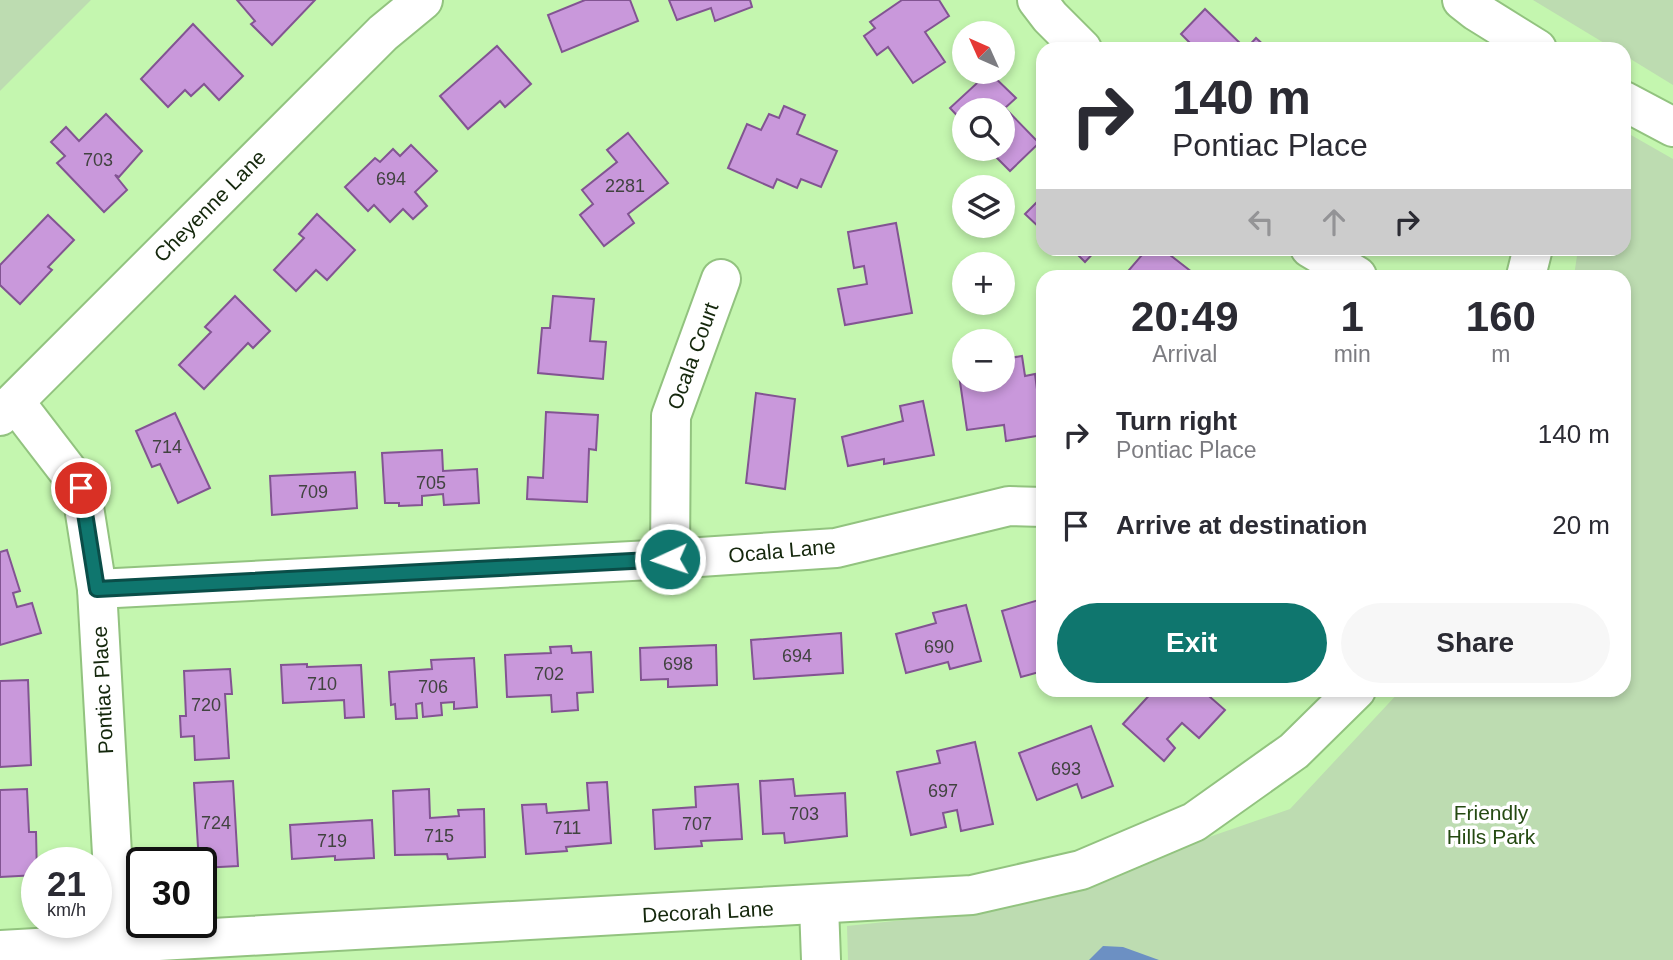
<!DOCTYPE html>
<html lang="en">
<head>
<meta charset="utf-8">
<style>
	:root { --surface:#fff; --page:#f7f7f7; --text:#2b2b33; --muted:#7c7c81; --accent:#0f766e }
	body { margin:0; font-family:Arial,sans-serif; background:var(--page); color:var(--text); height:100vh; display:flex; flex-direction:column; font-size:26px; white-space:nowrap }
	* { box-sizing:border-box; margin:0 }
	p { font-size:23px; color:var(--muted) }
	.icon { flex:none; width:38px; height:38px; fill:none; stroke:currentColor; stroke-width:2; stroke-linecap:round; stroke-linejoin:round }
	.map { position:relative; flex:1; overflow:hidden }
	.panel { position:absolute; left:1036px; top:270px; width:595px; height:427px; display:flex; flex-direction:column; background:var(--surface); border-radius:21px; box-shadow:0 4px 10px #0003 }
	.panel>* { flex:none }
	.top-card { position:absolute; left:1036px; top:42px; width:595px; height:214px; border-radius:21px; box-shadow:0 4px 10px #0003; background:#fff; color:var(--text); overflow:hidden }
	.needle { width:46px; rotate:315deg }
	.tools { position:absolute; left:952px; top:21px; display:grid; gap:14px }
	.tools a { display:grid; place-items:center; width:63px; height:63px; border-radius:50%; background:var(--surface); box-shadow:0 4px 10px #0003; font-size:35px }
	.speed { position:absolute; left:21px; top:847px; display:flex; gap:14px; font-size:35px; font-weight:700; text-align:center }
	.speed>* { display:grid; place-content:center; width:91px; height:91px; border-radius:50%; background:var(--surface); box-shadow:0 4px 10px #0003; line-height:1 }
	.speed small { font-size:18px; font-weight:400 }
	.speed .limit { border:4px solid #111; border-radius:10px; background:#fff; color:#111 }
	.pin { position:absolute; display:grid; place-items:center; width:60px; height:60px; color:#fff; margin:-30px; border:4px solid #fff; border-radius:50%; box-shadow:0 2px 7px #0007 }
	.me { position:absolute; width:77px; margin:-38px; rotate:267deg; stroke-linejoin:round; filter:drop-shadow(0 0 5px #0008) }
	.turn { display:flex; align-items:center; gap:24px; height:147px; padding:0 21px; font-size:32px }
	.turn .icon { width:91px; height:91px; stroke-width:2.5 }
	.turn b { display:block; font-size:49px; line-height:60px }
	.lanes { display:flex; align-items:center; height:66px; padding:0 21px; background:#0003; justify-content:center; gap:35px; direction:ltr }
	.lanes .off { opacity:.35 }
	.eta { display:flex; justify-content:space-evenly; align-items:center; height:119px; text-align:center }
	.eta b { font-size:42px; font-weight:600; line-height:49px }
	.button { display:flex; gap:14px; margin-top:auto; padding:14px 21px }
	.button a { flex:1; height:80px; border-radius:42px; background:var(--accent); color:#fff; font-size:28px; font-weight:600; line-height:80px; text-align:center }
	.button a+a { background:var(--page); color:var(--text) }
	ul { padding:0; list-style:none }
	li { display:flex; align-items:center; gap:21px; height:91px; padding:0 21px }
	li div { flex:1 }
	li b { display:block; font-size:26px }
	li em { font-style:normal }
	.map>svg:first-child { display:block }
</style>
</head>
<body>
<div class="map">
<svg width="1673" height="960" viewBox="0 0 1673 960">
	<rect width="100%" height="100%" fill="#c4f6af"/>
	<!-- green -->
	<g fill="#bddcb1">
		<polygon points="0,0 91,0 0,91"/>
		<polygon points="1533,0 1673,0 1673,85 1624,55 1624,49 1614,49"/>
		<polygon points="1624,131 1673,159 1673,960 848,960 847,926 998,910 1290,809 1401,690 1624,690 1624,276 1574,276 1578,249 1624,248"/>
	</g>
	<!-- water -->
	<polygon fill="#6c90c3" points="1103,946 1123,947 1159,960 1089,960"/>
	<!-- building -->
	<g fill="#c998db" stroke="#825492" stroke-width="2">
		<polygon points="237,0 315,0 272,45 251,24 255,21"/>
		<polygon points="585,0 630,0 638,21 562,52 548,15"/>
		<polygon points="669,0 750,0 752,7 715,21 711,8 677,20"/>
		<polygon points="902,0 939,0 949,16 925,32 945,62 913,83 888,47 877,55 864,36 875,28 870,22"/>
		<polygon points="1205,9 1246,49 1256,38 1268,49 1196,49 1181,34"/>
		<polygon points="193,24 243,76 219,100 204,84 191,96 185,90 168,107 141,79"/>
		<polygon points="497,46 531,84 505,107 500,101 468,129 440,96"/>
		<polygon points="989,72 1016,98 1005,108 1039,143 1010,171 988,149 1003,149 1003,110 964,110 964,123 950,108"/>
		<polygon points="784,106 805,115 797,134 837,151 821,187 801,179 797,188 777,179 773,188 728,168 747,124 761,130 769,114 779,118"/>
		<polygon points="106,114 142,151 119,177 115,175 127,190 104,212 57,163 65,156 51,142 66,127 79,141"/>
		<polygon points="628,133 668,183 628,214 634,223 604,246 580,215 593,204 582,190 617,162 607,150"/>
		<polygon points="411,145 437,171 415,192 427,206 413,219 403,209 390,222 374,205 368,211 345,187 375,158 380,162 393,149 400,156"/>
		<polygon points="1043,196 1043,231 1025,214"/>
		<polygon points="317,214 355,250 327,280 316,270 296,291 274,270 304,238 299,234"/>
		<polygon points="48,215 74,240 48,267 52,270 20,304 0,285 0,265"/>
		<polygon points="896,223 912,313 845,325 838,289 867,284 864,266 854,268 848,232"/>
		<polygon points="1071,248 1098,248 1085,262"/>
		<polygon points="1148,248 1161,248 1197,276 1137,276 1129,270"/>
		<polygon points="235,296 270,331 253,348 248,343 204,389 179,365 211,332 205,327"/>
		<polygon points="553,296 594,299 590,341 606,342 603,379 538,373 542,328 550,328"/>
		<polygon points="1022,356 1025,376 1035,374 1043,435 1006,441 1004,425 967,430 959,375 964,374 964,380 1003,380 1003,359"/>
		<polygon points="756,393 795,399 785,489 746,483"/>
		<polygon points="923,401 934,455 884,464 884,459 848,466 842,437 903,421 900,406"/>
		<polygon points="546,412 598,415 596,450 589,449 587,502 527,499 528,477 543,478"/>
		<polygon points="175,413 210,488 178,503 160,464 152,467 136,431"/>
		<polygon points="442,450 443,471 477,469 479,503 444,505 443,494 422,496 422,505 399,506 399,503 385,503 382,453"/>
		<polygon points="355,472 357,508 272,515 270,476"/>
		<polygon points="7,550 20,591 13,593 17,607 32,603 41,633 0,645 0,552"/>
		<polygon points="1042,599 1043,671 1021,677 1002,611"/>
		<polygon points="966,605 981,661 950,669 948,662 906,673 896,634 936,623 933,613"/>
		<polygon points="841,633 843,673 754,679 751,640"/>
		<polygon points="716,645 717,685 668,687 668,679 641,680 640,648"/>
		<polygon points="571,646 572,653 591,652 593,692 577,693 578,710 552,712 551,695 507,697 505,655 551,653 550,647"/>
		<polygon points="474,658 477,707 454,709 454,702 441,703 442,715 423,717 422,703 416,704 417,718 396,719 395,704 391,705 389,672 432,669 431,660"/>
		<polygon points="307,664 307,667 361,665 364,717 345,718 344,700 283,703 281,665"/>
		<polygon points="230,669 232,694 225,694 229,758 195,760 194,736 181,737 180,716 186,716 184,671"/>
		<polygon points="28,680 31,765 0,767 0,681"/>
		<polygon points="1154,690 1202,690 1225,710 1199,738 1182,723 1167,739 1175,748 1164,761 1123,724"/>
		<polygon points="1091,726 1113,786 1082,798 1077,784 1037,800 1019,753"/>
		<polygon points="975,742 993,824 961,831 957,810 943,813 946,827 911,835 897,772 940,763 937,751"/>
		<polygon points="793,779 795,796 845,793 847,836 785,843 784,833 763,834 760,781"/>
		<polygon points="233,781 238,866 201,868 201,863 199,863 194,783"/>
		<polygon points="607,782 611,843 566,847 567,851 526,854 522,805 546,804 547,813 589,810 587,783"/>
		<polygon points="738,784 742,839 701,841 702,846 655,849 653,810 696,807 695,787"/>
		<polygon points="27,789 29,832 36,832 37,875 0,877 0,790"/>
		<polygon points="429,789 430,818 459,816 458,810 484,809 485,857 448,859 447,854 395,855 393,791"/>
		<polygon points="372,820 374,858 335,860 335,856 292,859 290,825"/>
	</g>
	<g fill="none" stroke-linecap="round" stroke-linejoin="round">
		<!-- minor casing -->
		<g stroke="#92c37f" stroke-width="42">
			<g id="minor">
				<polyline points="1037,0 1050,17 1082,49"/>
				<polyline points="1462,0 1476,11 1537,49"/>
				<polyline points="1624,101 1673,127"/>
				<polyline points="1310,248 1357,276"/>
				<polyline points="1526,276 1533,248"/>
				<polyline points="15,402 81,488 97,589 118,960"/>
				<polyline points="0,416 383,33 423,0"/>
				<polyline points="670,559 671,416 721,279"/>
				<polyline points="97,589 670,559 836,548 1009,506 1043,507"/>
				<polyline points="819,906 821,960"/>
				<polyline points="0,950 972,895 1081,870 1194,822 1294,751 1356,690"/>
			</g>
		</g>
		<!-- minor -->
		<use href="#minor" stroke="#fff" stroke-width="38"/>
	</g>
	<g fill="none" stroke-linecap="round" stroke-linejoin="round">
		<!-- route casing -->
		<g stroke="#0a4d48" stroke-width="18">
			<polyline id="route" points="81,488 97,589 670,559"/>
		</g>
		<!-- route -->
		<use href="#route" stroke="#0f766e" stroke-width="12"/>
	</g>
	<g text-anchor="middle" stroke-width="7" stroke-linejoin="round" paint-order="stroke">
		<!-- number labels -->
		<g font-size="18" fill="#414340">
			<text x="98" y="166">703</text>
			<text x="391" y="185">694</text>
			<text x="625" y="192">2281</text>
			<text x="167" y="453">714</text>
			<text x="431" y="489">705</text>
			<text x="313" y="498">709</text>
			<text x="939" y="653">690</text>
			<text x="797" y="662">694</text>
			<text x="678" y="670">698</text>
			<text x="549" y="680">702</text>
			<text x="322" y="690">710</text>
			<text x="433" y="693">706</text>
			<text x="206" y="711">720</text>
			<text x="1066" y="775">693</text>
			<text x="943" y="797">697</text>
			<text x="804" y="820">703</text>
			<text x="216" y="829">724</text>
			<text x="697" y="830">707</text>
			<text x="567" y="834">711</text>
			<text x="439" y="842">715</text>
			<text x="332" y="847">719</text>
		</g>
		<!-- street labels -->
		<g font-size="21" fill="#14270c" stroke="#fff">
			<text transform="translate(210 206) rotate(-45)" y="7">Cheyenne Lane</text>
			<text transform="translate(693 356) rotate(-70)" y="7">Ocala Court</text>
			<text transform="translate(782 551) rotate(-5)" y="7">Ocala Lane</text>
			<text transform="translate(103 690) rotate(-93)" y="7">Pontiac Place</text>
			<text transform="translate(708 912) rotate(-3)" y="7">Decorah Lane</text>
		</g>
		<!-- park labels -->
		<g font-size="21" fill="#254a12" stroke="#fff">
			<text x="1491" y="820">Friendly<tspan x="1491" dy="24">Hills Park</tspan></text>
		</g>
	</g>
</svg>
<div class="tools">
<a><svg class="needle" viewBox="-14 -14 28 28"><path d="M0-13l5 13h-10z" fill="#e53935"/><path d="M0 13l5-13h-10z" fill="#7c7c81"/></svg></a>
<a><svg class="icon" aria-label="search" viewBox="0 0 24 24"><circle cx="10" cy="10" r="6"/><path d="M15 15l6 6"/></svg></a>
<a><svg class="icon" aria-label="layers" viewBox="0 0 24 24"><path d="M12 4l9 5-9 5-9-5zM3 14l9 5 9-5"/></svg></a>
<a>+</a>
<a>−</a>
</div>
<div class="speed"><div>21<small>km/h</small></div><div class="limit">30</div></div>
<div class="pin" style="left:81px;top:488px;background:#d93025"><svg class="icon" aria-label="arrive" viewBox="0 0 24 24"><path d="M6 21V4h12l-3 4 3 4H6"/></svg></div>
<svg class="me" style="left:670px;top:559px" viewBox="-20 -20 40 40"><circle r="17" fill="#0f766e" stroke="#fff" stroke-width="3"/><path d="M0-11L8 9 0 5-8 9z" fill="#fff"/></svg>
<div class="top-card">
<div class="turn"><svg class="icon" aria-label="right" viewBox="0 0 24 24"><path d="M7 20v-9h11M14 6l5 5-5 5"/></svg><div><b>140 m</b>Pontiac Place</div></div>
<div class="lanes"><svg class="icon off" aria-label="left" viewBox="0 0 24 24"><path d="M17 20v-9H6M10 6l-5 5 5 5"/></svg><svg class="icon off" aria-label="ahead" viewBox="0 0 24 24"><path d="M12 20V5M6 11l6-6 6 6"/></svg><svg class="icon" aria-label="right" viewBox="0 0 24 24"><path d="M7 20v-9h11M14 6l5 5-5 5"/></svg></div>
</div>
<section class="panel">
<div class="eta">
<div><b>20:49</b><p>Arrival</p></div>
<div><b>1</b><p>min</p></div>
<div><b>160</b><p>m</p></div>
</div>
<ul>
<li><svg class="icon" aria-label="right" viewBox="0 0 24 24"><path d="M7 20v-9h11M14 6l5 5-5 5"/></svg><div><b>Turn right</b><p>Pontiac Place</p></div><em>140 m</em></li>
<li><svg class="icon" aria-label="arrive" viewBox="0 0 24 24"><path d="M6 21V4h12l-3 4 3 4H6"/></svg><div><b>Arrive at destination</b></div><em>20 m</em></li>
</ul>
<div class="button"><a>Exit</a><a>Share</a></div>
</section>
</div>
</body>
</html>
